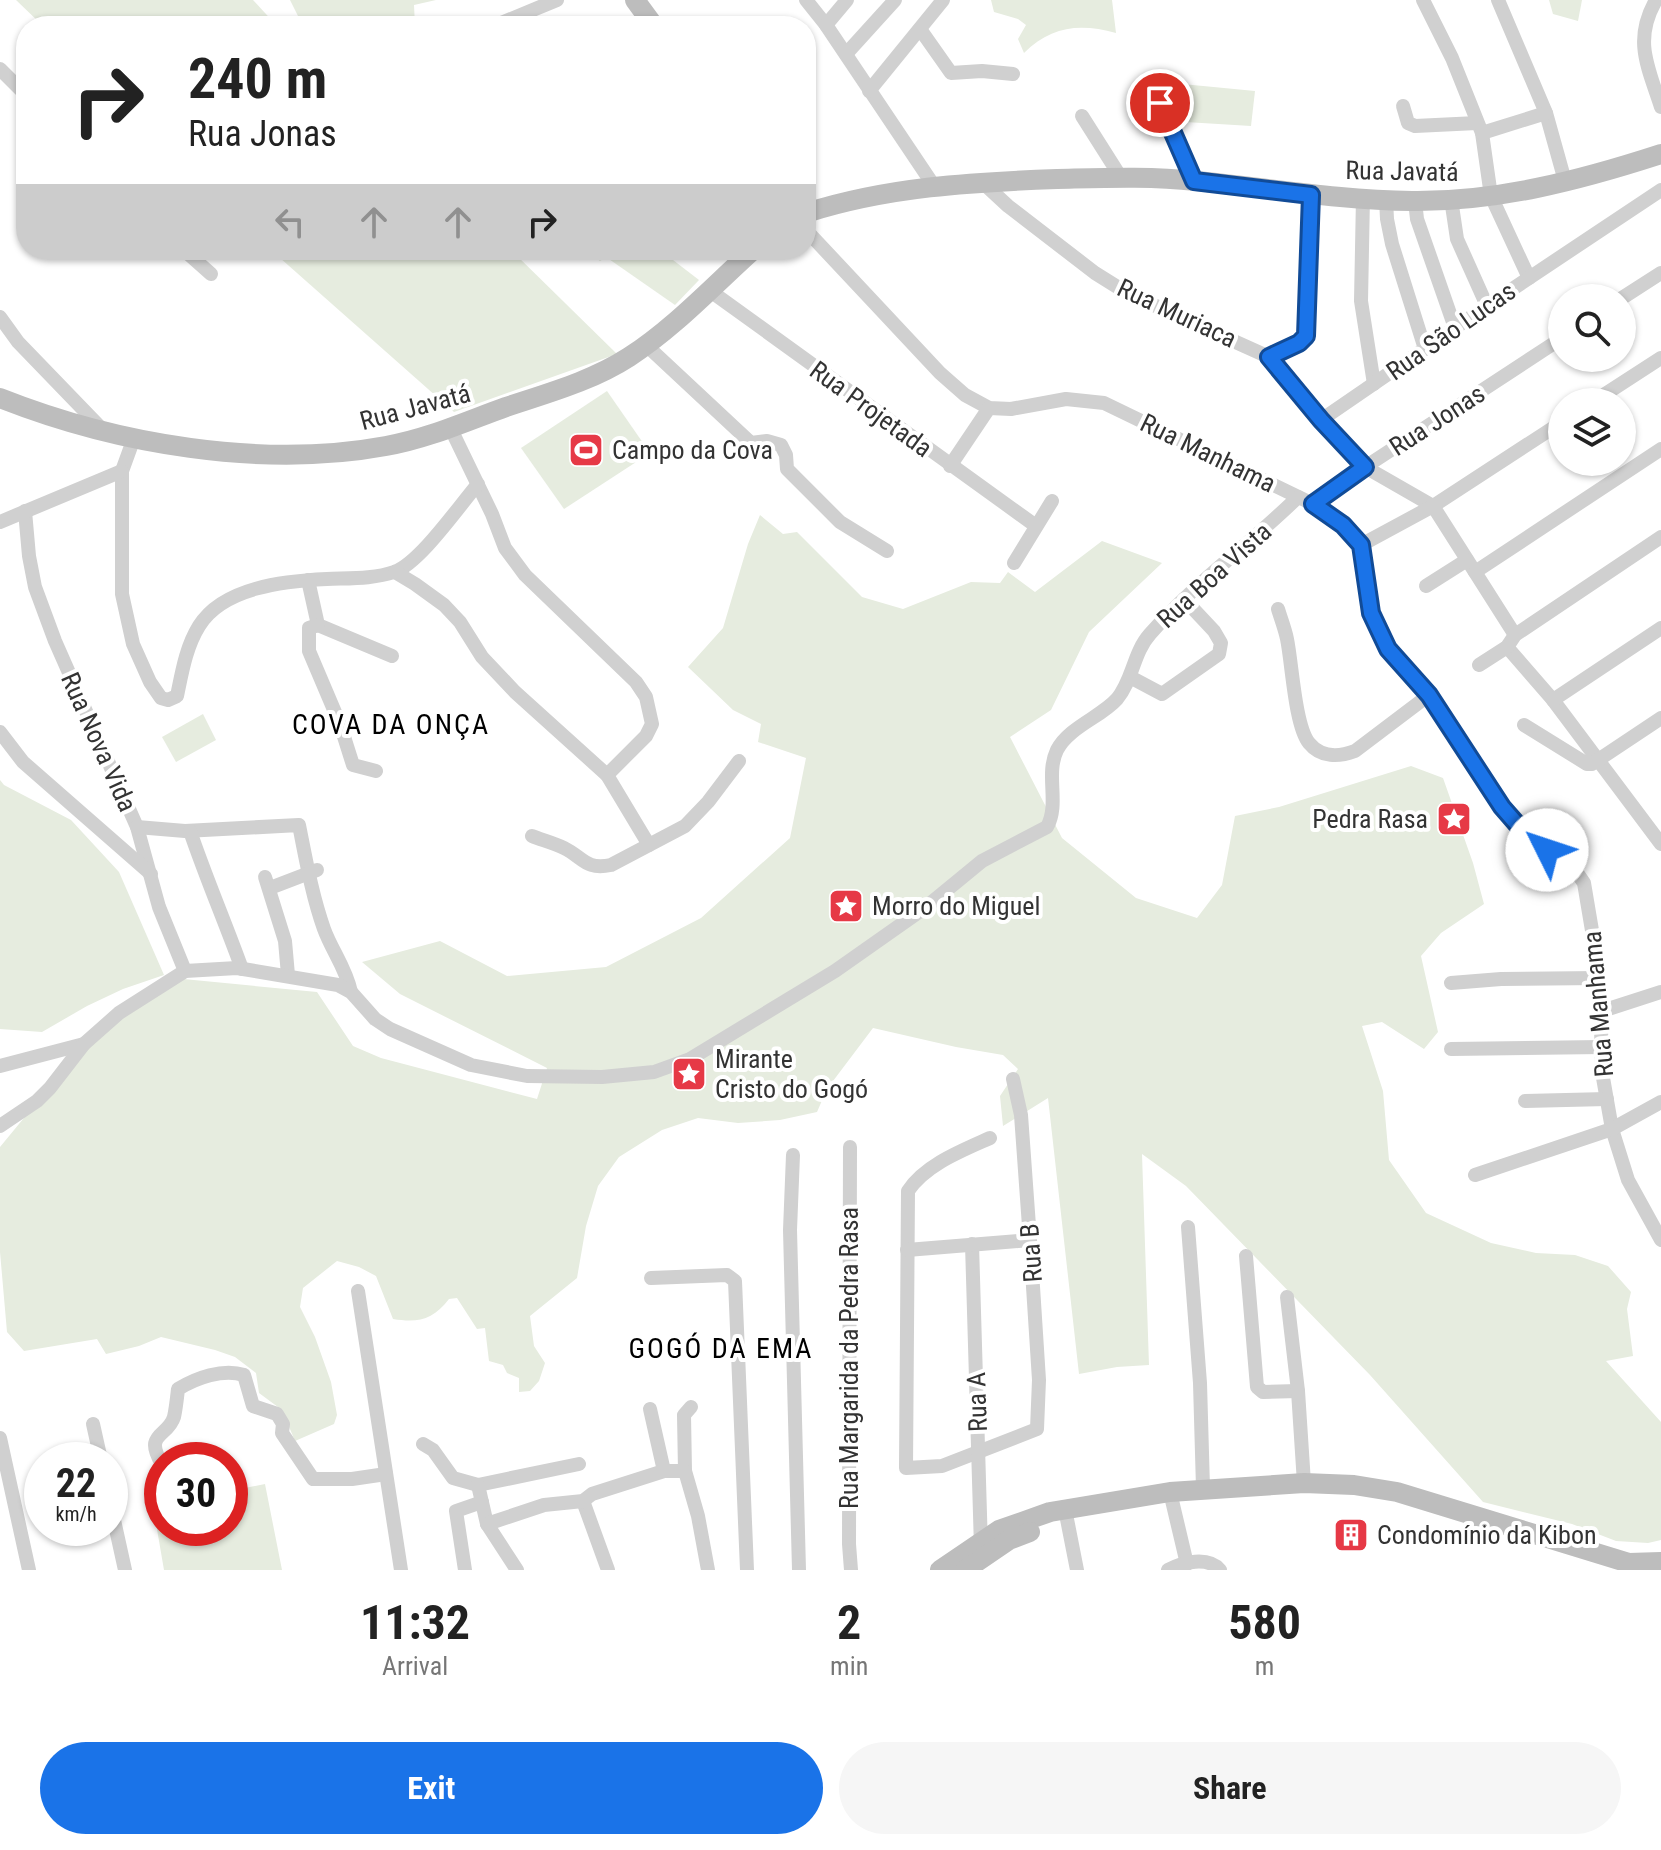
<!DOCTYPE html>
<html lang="en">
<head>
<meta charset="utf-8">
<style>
	:root { --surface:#fff; --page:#f6f6f6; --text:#222; --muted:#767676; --accent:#1a73e8 }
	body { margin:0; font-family:"Roboto Condensed",sans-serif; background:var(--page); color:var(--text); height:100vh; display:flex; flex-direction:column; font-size:30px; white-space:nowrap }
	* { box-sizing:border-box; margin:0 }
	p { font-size:26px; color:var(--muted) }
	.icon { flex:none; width:44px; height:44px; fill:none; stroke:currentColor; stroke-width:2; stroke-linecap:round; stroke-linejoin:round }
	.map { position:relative; height:1570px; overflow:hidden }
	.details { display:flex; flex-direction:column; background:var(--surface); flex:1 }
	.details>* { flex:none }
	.guide { position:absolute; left:16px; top:16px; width:800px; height:244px; border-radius:32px; box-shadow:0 2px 6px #0004; background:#fff; color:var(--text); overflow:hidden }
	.buttons { position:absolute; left:1548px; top:284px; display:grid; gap:16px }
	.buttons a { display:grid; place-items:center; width:88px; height:88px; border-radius:50%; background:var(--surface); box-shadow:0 2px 6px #0004; font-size:40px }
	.speed { position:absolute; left:24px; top:1442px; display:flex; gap:16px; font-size:40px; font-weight:700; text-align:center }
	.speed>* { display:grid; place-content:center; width:104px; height:104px; border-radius:50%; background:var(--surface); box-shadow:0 2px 6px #0004; line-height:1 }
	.speed small { font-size:20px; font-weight:400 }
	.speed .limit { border:12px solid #d22; background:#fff; color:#111 }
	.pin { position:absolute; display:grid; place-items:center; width:68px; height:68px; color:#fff; margin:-34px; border:4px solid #fff; border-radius:50%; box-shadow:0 2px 8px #0007 }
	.me { position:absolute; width:88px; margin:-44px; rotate:311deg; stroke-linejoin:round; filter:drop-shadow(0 0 6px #0008) }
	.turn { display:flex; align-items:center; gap:28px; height:168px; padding:0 40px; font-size:36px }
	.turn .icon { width:104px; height:104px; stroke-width:2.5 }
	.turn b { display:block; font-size:56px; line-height:68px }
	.lanes { display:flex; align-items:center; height:76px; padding:0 40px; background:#0003; justify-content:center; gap:40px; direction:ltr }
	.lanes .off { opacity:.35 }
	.eta { display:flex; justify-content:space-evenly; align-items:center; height:136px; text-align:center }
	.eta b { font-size:48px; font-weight:700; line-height:56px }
	.cta { display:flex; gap:16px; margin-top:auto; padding:16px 40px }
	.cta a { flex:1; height:92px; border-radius:48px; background:var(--accent); color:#fff; font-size:32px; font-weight:700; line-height:92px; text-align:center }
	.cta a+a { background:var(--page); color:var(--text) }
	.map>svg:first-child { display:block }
</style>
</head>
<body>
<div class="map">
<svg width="1661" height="1570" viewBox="0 0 1661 1570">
	<rect width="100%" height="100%" fill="#fff"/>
	<!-- green -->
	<g fill="#e6ecdf">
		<polygon points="16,0 253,0 277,26 43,26"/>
		<polygon points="290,0 436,0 414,5 415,26 299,26 302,24"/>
		<path d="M991 0H1112L1116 33C1080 23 1051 26 1024 53L1018 39 1026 25 1018 19 994 12Z"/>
		<polygon points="1549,0 1582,0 1578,21 1553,14"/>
		<polygon points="1172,83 1255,91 1251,126 1169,121"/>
		<polygon points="271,250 511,250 617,354 454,412"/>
		<polygon points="587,250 660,250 699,280 675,305 606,257 600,261"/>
		<polygon points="607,391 650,453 564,509 521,448"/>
		<path d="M760 515 783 534 797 532 862 597 903 609 971 582 1000 583 1008 572 1035 592 1102 541 1162 563 1089 632 1051 710 1010 737 1062 838 1136 898 1197 918 1222 885 1235 816 1279 807 1411 766 1443 778 1473 863 1484 904 1441 933 1421 956 1438 1032 1424 1049 1382 1022 1362 1026 1383 1091 1389 1160 1426 1213 1491 1243 1536 1253 1575 1255 1608 1266 1631 1292 1627 1309 1633 1356 1606 1361 1661 1422V1540L1648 1543 1616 1541 1572 1524 1483 1502 1370 1375 1186 1186 1142 1154 1149 1365 1117 1367 1079 1374 1048 1098 1003 1126 1000 1096 1018 1069 1003 1055 956 1047 873 1028 827 1089 817 1112 780 1120 738 1123 698 1118 662 1130 619 1157 598 1186 586 1226 577 1278 530 1316 534 1346 545 1363 539 1381 530 1391 519 1392V1378L507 1373 503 1365 489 1361 485 1328 477 1329 457 1298 449 1299C433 1320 418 1323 393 1319L376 1276 359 1267 337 1261 303 1288 300 1307 315 1337 331 1382 337 1415 334 1424 295 1441 282 1410 259 1393 256 1373 235 1357 215 1350 161 1337 139 1346 106 1354 97 1339 24 1351 7 1332 0 1252V1147L75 1056 173 978 317 992 353 1046 381 1058 537 1099 547 1068 400 994 362 962 440 941 507 976 606 967 701 918 790 838 806 758 758 742 761 724 733 710 688 667 723 628 748 544Z"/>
		<polygon points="203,714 216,740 176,762 162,737"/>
		<polygon points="0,780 4,785 71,820 119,872 164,975 123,989 87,1006 42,1032 0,1029"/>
		<polygon points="265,1484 282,1570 164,1570 153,1506 162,1505 162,1528 230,1528 230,1491"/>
	</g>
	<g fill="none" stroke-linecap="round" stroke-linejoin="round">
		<!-- street -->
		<g stroke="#d0d0d0" stroke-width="14">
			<polyline points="806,0 826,25 934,186"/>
			<polyline points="1423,0 1452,58 1482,133 1491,196 1529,278"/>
			<polyline points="1498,0 1546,113 1565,181"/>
			<path d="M1656 0C1633 40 1648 67 1661 107"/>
			<polyline points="826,25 847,0"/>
			<polyline points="494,26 557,0"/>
			<polyline points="920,29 951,73 982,71 1013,74"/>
			<polyline points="846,54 895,0"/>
			<polyline points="0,69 26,95"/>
			<polyline points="1153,88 1194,181"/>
			<polyline points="869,91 943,0"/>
			<polyline points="1403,106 1408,123 1415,126 1477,123"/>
			<polyline points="1082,116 1120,176"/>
			<polyline points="1482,133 1546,113"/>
			<polyline points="981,181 1008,206 1095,273 1127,293 1269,357 1321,420 1365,467 1433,506 1515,635"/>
			<polyline points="1363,197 1361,301 1374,384"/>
			<polyline points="1386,199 1387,219 1392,244 1425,349"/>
			<polyline points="1451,199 1457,239 1487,306"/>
			<polyline points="1415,201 1417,219 1455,328"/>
			<polyline points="806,230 940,373 965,395 989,408 1011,409 1066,399 1104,403 1313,504 1343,525 1361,545 1371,613 1388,649 1429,695 1502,807 1522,830 1573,867 1584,883 1600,978 1602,1072 1612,1129 1628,1180 1661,1240"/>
			<polyline points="184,250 211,274"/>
			<polyline points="709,290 1036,526"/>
			<polyline points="1622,298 1661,273"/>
			<polyline points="0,317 18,342 102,429"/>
			<polyline points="646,345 751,443 767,441 781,445 786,455 787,469 840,522 887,551"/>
			<polyline points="1269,357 1299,343 1306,336 1311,195"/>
			<polyline points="1593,402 1661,358"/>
			<polyline points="1321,420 1487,306 1661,190"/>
			<polyline points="450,427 492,514 505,548 525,575 636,682 646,697 652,724 646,736 607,775"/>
			<path d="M134 438 122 471V594L133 644 150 682 161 698 168 700 177 696C182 672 186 647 199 626 223 587 285 581 327 579 348 578 374 579 394 572 419 564 459 506 478 484"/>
			<polyline points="950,466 989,408"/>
			<polyline points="1313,504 1365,467 1562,338"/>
			<polyline points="25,511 29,556 35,587 55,641 137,827 159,907 185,971"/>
			<polyline points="0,522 122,471"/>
			<polyline points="1361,545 1433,506 1562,422"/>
			<polyline points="1014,563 1052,501"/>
			<polyline points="395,572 415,584 444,605 460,622 482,657 515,692 607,775 649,845"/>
			<polyline points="1475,572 1661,449"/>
			<polyline points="308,580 318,625 392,656"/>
			<polyline points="1426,586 1467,560"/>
			<path d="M1278 609C1281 619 1285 629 1287 639 1292 663 1295 726 1309 743 1321 758 1339 757 1355 751L1429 695"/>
			<polyline points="318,625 309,628 309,651 340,724 353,765 376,771"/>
			<polyline points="1507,647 1553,700 1661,844"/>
			<polyline points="1479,665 1507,647 1515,635 1661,537"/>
			<polyline points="1130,677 1162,694 1219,654 1221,643 1214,631 1184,599"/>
			<polyline points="1553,700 1661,628"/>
			<polyline points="1524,725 1587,764 1592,764 1661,718"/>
			<polyline points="0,732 23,762 151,874"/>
			<path d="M137 827 185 831 299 825C306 860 312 895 324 929 332 951 346 968 351 992"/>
			<path d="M190 831C206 878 225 922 242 969"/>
			<path d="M532 836C542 840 554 843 564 848 584 858 585 870 611 865L685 826 708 802 739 761"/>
			<polyline points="265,877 285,941 288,975"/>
			<polyline points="270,888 317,870"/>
			<polyline points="1451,983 1501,979 1600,978"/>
			<polyline points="1602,1011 1661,992"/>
			<polyline points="1451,1049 1602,1047"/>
			<polyline points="0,1066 84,1044"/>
			<polyline points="1525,1101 1607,1099"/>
			<path d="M0 1126 37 1101 50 1088 84 1044 119 1013 185 971 237 968 338 985 351 992 375 1019 390 1029 471 1065 527 1076 602 1077 654 1072 690 1059 835 971 926 907 982 861 1047 827C1060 803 1045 775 1057 750 1069 727 1101 717 1117 699 1133 680 1133 653 1150 634 1194 584 1250 544 1298 497"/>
			<path d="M990 1138C961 1151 925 1165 908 1191L906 1468 942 1466 1037 1429 1039 1380 1030 1240 1021 1115 1013 1079"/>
			<polyline points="850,1147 849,1544 851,1570"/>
			<polyline points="793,1155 790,1230 799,1570"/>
			<polyline points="1475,1175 1612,1129 1661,1102"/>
			<polyline points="1188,1227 1200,1383 1203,1488"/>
			<polyline points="972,1244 981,1548"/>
			<polyline points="907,1250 1030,1240"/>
			<polyline points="1246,1256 1257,1387 1263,1392 1298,1391"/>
			<polyline points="651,1278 727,1275 735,1281 747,1570"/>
			<polyline points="358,1291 401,1570"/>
			<polyline points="1287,1297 1298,1391 1304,1483"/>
			<polyline points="691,1407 684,1415 685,1471 698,1516 708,1570"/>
			<polyline points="650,1409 664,1471"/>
			<polyline points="93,1424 101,1460"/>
			<polyline points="0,1438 29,1570"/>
			<polyline points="423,1444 433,1450 453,1478 478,1485 579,1464"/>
			<path d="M162 1464C143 1433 168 1437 174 1417 176 1408 177 1398 178 1389 196 1378 223 1368 244 1375L253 1406 277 1414 283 1424 282 1433 313 1479H352L386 1474"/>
			<polyline points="478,1485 487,1524 517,1570"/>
			<polyline points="1170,1492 1187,1564"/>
			<polyline points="583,1501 608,1570"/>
			<polyline points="110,1502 125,1570"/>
			<polyline points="1065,1509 1077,1570"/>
			<polyline points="487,1524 544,1505 583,1501 592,1494 664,1471 685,1471"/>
			<polyline points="465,1570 456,1511 482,1502"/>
			<path d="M1168 1570C1183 1562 1208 1556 1220 1570"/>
		</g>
		<!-- secondary -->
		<g stroke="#bdbdbd" stroke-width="20">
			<polyline points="635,0 654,26"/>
			<path d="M806 213C887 187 972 182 1057 179 1103 178 1149 176 1196 181 1268 188 1340 200 1412 201 1497 202 1581 180 1661 154"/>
			<path d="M0 398C116 444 262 469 386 446 427 439 467 421 506 407 548 393 592 381 629 357 674 328 713 286 753 250"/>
			<polyline points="940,1570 999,1530 1050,1512 1170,1492 1304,1483 1354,1485 1397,1492 1629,1563 1661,1562"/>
			<polyline points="965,1570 1009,1540 1030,1532"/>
		</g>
	</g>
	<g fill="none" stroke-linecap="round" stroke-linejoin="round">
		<!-- route casing -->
		<g stroke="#114b97" stroke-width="20">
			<polyline id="route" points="1160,103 1194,181 1311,195 1306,336 1299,343 1269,357 1321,420 1365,467 1313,504 1343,525 1361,545 1371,613 1388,649 1429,695 1502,807 1522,830 1547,850"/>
		</g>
		<!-- route -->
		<use href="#route" stroke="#1a73e8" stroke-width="14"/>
	</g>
	<!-- icons -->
	<defs>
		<g id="stadium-square" transform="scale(1.8)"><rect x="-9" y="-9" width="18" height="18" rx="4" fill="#e63946" stroke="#fff"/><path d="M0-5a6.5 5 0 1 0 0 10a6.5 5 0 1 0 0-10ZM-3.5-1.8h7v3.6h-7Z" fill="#fff"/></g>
		<g id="sight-square" transform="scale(1.8)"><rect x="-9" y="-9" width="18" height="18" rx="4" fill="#e63946" stroke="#fff"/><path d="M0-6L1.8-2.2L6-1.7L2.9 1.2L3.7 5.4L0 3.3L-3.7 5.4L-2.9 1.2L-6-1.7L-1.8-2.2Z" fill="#fff"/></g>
		<g id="building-square" transform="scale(1.8)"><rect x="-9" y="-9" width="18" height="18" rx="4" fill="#e63946" stroke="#fff"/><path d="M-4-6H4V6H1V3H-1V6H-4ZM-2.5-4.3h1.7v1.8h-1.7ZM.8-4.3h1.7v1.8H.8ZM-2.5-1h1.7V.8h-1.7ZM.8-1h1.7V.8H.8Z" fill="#fff"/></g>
	</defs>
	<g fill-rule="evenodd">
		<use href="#stadium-square" x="586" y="450"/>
		<use href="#sight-square" x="1454" y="819"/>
		<use href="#sight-square" x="846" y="906"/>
		<use href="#sight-square" x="689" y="1074"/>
		<use href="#building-square" x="1351" y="1535"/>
	</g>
	<g text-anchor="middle" stroke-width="8" stroke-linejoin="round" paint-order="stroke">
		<!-- street labels -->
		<g font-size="26" fill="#333" stroke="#fff">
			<text transform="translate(1402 171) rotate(1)" y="9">Rua Javatá</text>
			<text transform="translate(1177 313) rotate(25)" y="9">Rua Muriaca</text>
			<text transform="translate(1451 331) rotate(-35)" y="9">Rua São Lucas</text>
			<text transform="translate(415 407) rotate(-15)" y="9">Rua Javatá</text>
			<text transform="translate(871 409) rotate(36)" y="9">Rua Projetada</text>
			<text transform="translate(1437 420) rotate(-33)" y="9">Rua Jonas</text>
			<text transform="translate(1208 453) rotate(26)" y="9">Rua Manhama</text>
			<text transform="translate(1214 575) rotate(-42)" y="9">Rua Boa Vista</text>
			<text transform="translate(99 742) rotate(66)" y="9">Rua Nova Vida</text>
			<text transform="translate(1598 1004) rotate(-95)" y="9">Rua Manhama</text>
			<text transform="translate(1031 1253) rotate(-94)" y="9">Rua B</text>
			<text transform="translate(849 1358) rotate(-90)" y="9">Rua Margarida da Pedra Rasa</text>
			<text transform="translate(977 1402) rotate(-92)" y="9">Rua A</text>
		</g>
		<!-- poi labels -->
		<g font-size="26" fill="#333" stroke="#fff" text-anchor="start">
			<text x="612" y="459">Campo da Cova</text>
			<text x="1428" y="828" text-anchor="end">Pedra Rasa</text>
			<text x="872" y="915">Morro do Miguel</text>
			<text x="715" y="1068">Mirante<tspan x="715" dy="30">Cristo do Gogó</tspan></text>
			<text x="1377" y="1544">Condomínio da Kibon</text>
		</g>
		<!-- neighbourhood labels -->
		<g font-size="28" letter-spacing="2" fill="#000" stroke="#fff">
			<text x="391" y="734">COVA DA ONÇA</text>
			<text x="721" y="1358">GOGÓ DA EMA</text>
		</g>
	</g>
</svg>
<div class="buttons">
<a><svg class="icon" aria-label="search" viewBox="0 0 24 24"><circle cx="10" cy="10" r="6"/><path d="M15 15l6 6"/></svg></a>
<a><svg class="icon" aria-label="layers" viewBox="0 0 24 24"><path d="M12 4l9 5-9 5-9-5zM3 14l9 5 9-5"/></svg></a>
</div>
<div class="speed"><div>22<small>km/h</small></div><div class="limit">30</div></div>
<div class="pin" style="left:1160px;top:103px;background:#d93025"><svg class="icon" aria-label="arrive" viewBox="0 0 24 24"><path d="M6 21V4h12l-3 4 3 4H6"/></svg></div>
<svg class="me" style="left:1547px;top:850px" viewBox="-20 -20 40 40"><circle r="19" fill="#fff"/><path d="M0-13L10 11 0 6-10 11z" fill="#1a73e8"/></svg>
<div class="guide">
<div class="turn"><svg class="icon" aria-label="right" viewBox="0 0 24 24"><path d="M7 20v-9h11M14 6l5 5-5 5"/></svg><div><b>240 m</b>Rua Jonas</div></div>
<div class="lanes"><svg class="icon off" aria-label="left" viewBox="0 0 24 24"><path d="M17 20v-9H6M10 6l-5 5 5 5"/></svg><svg class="icon off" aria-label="ahead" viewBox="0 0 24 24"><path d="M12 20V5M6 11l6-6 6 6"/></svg><svg class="icon off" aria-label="ahead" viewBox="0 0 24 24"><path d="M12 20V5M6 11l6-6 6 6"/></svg><svg class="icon" aria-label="right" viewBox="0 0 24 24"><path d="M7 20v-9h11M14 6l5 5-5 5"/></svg></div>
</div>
</div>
<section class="details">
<div class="eta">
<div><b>11:32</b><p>Arrival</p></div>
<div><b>2</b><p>min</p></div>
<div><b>580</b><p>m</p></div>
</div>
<div class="cta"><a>Exit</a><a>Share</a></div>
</section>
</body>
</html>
